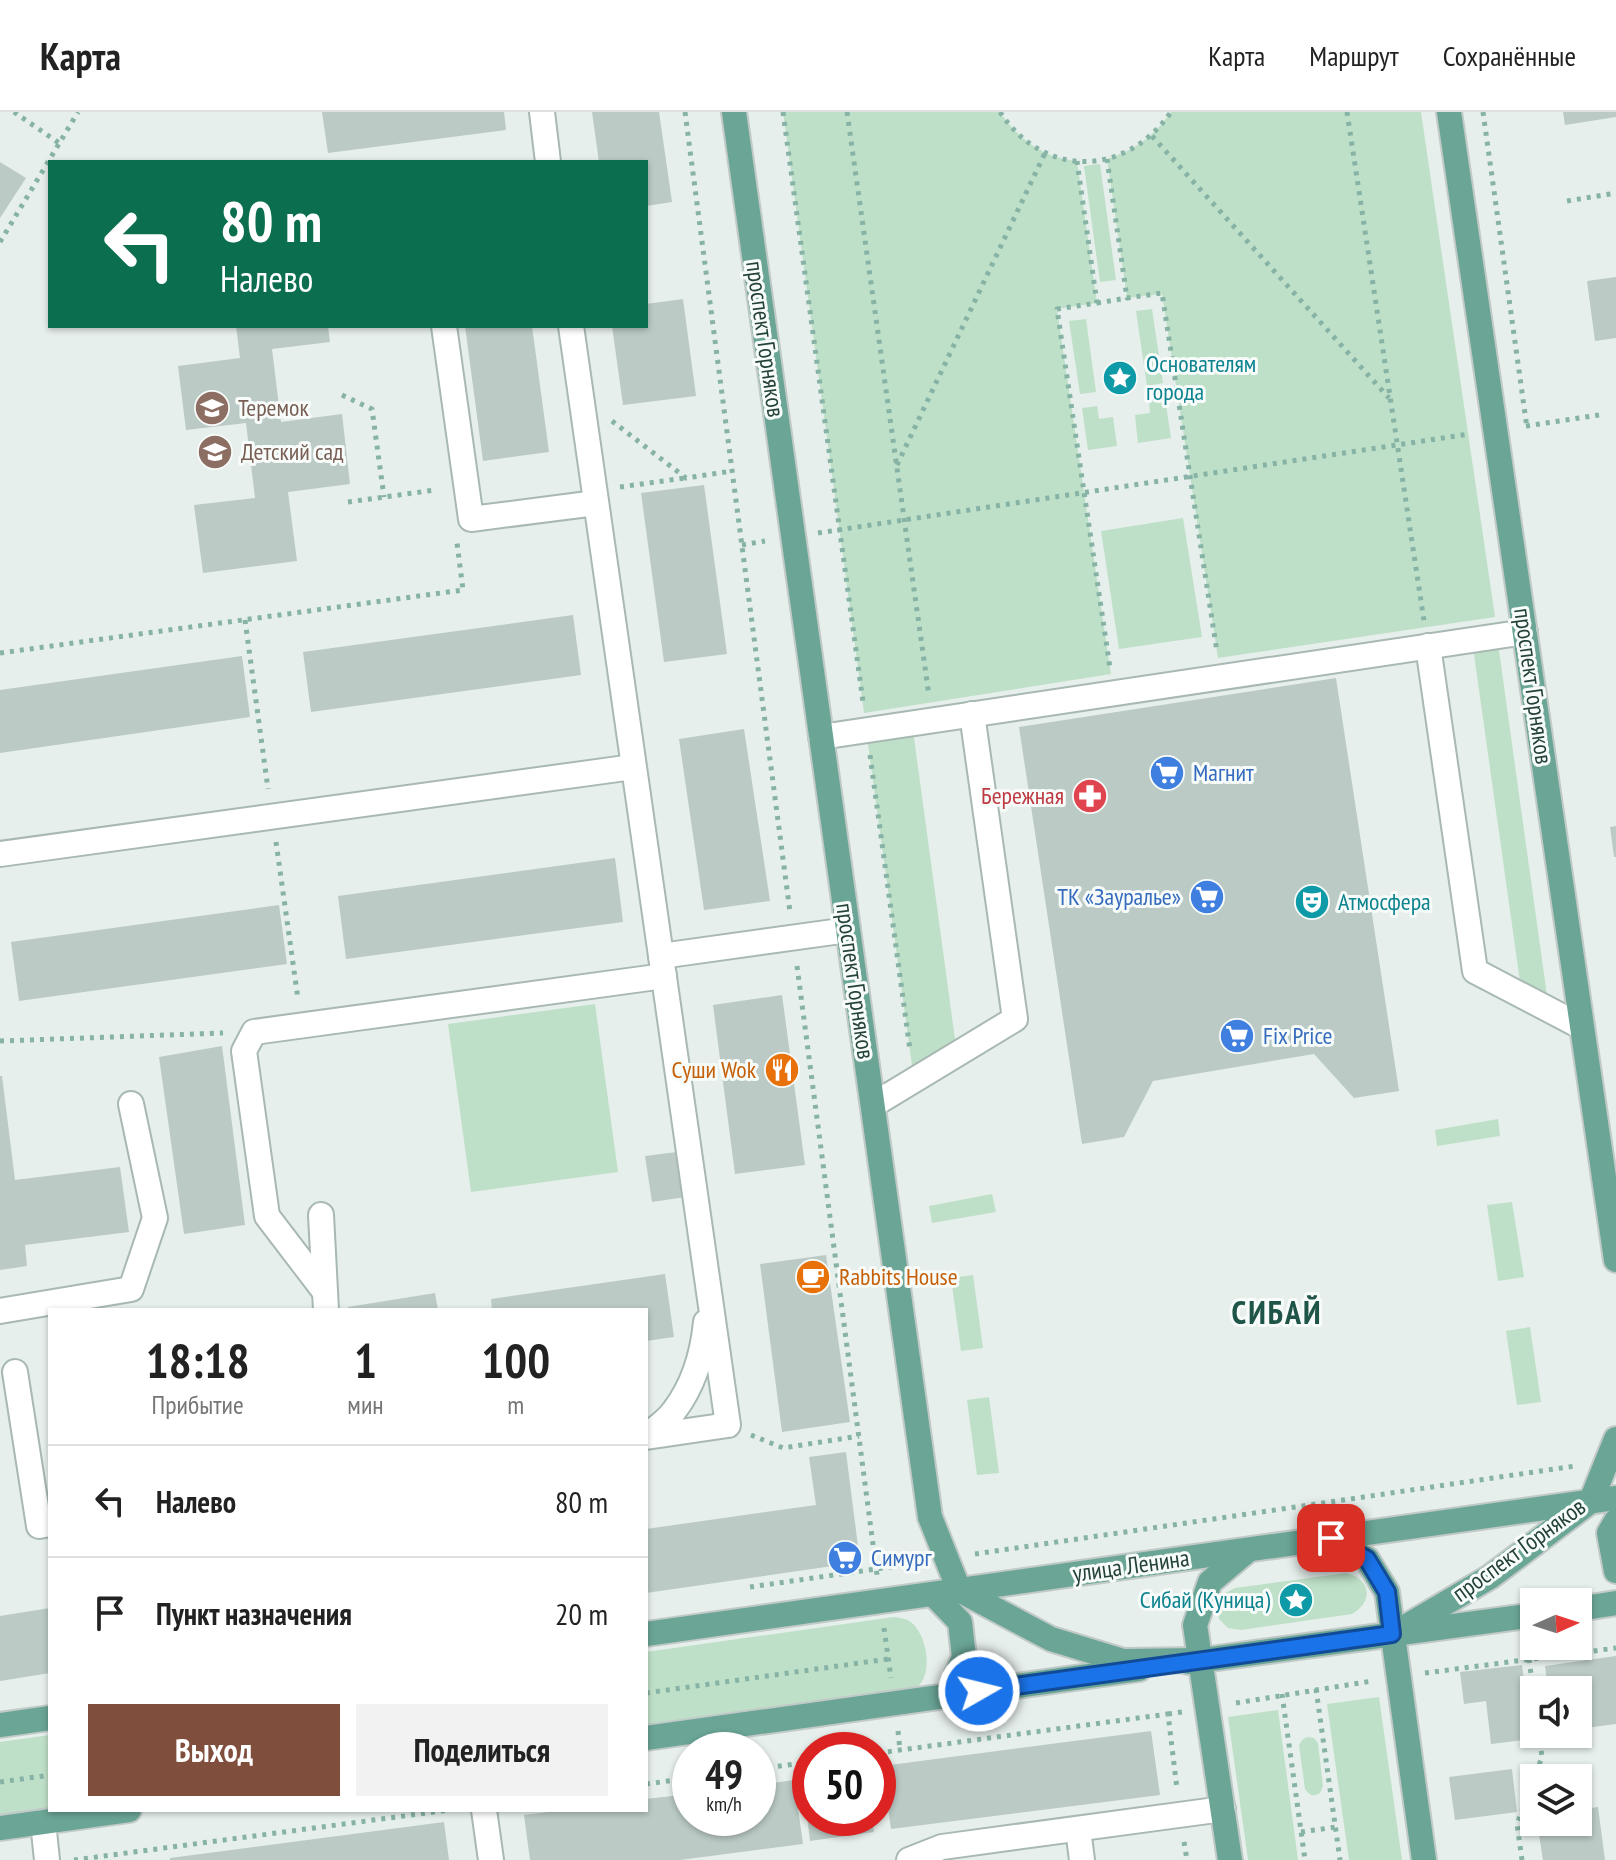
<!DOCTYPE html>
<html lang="ru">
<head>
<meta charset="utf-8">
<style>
	:root { --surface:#fff; --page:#f2f2f2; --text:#222; --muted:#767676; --line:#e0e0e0; --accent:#804e3d }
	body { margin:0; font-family:"PT Sans Narrow",sans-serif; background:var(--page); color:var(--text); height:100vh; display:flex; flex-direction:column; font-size:30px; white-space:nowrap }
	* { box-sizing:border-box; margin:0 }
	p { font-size:26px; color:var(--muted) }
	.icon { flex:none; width:44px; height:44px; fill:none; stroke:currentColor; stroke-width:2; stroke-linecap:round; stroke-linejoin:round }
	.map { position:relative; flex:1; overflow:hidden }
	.drawer { position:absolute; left:48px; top:1196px; width:600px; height:504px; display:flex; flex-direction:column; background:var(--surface); border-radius:0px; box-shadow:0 2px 6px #0004 }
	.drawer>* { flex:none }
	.banner { position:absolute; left:48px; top:48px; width:600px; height:168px; border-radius:0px; box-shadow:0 2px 6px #0004; background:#0b6e4f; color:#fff; overflow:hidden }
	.needle { width:52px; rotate:87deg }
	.controls { position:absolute; left:1520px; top:1476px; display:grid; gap:16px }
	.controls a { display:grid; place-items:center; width:72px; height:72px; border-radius:0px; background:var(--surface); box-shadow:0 2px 6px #0004; font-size:40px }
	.speed { position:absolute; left:672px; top:1620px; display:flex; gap:16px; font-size:40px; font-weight:700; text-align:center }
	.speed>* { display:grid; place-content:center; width:104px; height:104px; border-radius:50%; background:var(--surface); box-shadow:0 2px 6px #0004; line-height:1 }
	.speed small { font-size:20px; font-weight:400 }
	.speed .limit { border:12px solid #d22; background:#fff; color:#111 }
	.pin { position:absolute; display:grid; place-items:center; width:68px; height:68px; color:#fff; margin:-34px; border-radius:16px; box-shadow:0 4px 12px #0006 }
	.me { position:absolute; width:88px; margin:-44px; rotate:82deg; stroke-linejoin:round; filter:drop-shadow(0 0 6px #0008) }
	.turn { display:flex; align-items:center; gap:28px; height:168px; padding:0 40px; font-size:36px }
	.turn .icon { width:104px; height:104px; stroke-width:2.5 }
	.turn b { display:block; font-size:56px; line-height:68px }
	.eta { display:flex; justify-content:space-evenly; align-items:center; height:136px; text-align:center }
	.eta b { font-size:48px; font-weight:700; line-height:56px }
	.action { display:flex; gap:16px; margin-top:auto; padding:16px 40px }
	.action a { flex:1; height:92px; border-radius:0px; background:var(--accent); color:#fff; font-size:32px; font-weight:700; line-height:92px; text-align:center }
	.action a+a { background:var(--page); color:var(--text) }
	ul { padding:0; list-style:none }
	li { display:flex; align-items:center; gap:24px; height:112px; padding:0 40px; border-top:2px solid var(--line) }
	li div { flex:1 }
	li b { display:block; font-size:30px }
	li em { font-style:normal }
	header { display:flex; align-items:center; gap:48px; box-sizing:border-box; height:112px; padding:0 40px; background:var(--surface); border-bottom:2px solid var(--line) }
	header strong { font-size:38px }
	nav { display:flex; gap:44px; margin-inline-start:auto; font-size:28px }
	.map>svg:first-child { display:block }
</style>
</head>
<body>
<header>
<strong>Карта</strong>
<nav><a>Карта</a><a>Маршрут</a><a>Сохранённые</a></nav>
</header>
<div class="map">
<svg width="1616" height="1748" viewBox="0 0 1616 1748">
	<rect width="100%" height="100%" fill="#e6efeb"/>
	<!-- green -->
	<g fill="#bfe0c8">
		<path d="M783 0H1000C1018 27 1044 46 1077 49L1097 191 1057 197 1111 562 864 601Z"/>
		<path d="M1171 0H1421L1495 505 1218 546 1162 182 1127 186 1107 47C1136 37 1153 25 1171 0Z"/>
		<polygon points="1100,52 1116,168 1100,170 1084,54"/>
		<polygon points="1152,197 1163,271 1147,274 1136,199"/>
		<polygon points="1086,207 1096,280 1080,282 1069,209"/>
		<polygon points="1165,286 1171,326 1138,331 1135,303 1150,301 1149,289"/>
		<polygon points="1097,294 1099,307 1113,305 1117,334 1088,338 1082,296"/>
		<polygon points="1183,406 1202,525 1119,537 1101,419"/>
		<polygon points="1497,524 1549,898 1522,884 1472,528"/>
		<polygon points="912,611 957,942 914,968 866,618"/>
		<polygon points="595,892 618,1060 471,1080 448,912"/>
		<polygon points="1498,1007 1500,1024 1437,1034 1435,1018"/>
		<polygon points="992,1082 996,1100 932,1111 929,1094"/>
		<polygon points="1512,1090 1524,1165 1498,1169 1487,1093"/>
		<polygon points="973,1163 983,1236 961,1239 951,1166"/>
		<polygon points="1530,1215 1541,1290 1517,1293 1506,1219"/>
		<polygon points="989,1285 999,1361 977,1363 967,1288"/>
		<path d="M1346 1461C1371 1467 1374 1489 1352 1502L1241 1518 1228 1516 1219 1507 1217 1494 1223 1482 1235 1476Z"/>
		<path d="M894 1505C901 1506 908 1507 912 1511 926 1523 932 1556 921 1571 917 1576 910 1578 905 1581L646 1617V1540Z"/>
		<polygon points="1379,1585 1402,1748 1349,1748 1327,1592"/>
		<polygon points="1278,1598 1298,1748 1248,1748 1228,1605"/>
		<polygon points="50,1623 50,1698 0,1706 0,1630"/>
		<path d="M1307 1625 1314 1626 1318 1631 1323 1674 1320 1681C1313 1685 1310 1684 1305 1677L1299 1633 1302 1628Z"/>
	</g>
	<!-- building -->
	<g fill="#bbcac4">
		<polygon points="322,0 504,0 506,18 328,41"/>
		<polygon points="592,0 659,0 672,90 646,94 646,50 599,50"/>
		<polygon points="1563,0 1616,0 1616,5 1565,13"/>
		<polygon points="0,50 26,66 0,106"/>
		<polygon points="1616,165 1616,226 1595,229 1587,169"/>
		<polygon points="683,187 696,284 623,293 612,214 646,214 646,192"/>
		<polygon points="236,214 328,214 330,230 272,237 281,310 342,302 350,372 288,380 297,449 203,461 194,393 255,386 246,311 186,318 178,254 240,246"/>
		<polygon points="465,214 532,214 549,340 483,349"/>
		<polygon points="704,373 727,542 664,550 641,381"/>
		<polygon points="573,503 581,563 311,600 303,540"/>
		<polygon points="242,544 250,605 0,641 0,578"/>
		<polygon points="1336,566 1399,979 1354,986 1314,942 1308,943 1153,969 1124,1025 1082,1032 1019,615"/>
		<polygon points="744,617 770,789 704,798 679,627"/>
		<polygon points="1616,714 1616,745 1614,745 1610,715"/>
		<polygon points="615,746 623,810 346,847 338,784"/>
		<polygon points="279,793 287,852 19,889 11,830"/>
		<polygon points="782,883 805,1053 735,1062 713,893"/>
		<polygon points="222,934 245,1113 184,1122 159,945"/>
		<polygon points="0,964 2,964 15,1068 120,1055 129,1120 25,1133 27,1154 0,1158"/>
		<polygon points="685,1039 692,1084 652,1090 645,1044"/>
		<polygon points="826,1143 850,1310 782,1320 760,1152"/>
		<polygon points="665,1162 674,1225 646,1229 646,1198 492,1198 491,1187"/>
		<polygon points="435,1181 438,1198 348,1198 348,1195"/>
		<polygon points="846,1340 860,1450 646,1481 646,1417 816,1393 809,1345"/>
		<polygon points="50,1496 50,1561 0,1569 0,1504"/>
		<polygon points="1616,1544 1616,1612 1578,1617 1578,1578 1548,1578 1545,1554"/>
		<polygon points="1522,1553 1531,1627 1491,1632 1486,1589 1464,1592 1460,1560"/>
		<polygon points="1151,1619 1160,1683 891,1717 882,1654"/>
		<polygon points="1512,1657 1517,1700 1455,1708 1449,1665"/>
		<polygon points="794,1668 803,1732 680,1748 530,1748 524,1703 565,1698 646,1698 646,1687 690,1682 690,1706 758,1706 758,1673"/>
		<polygon points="810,1677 810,1706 872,1706 874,1720 810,1729 804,1678"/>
		<polygon points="1598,1695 1605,1748 1543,1748 1537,1710 1578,1710 1578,1698"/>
		<polygon points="444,1710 449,1748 170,1748 170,1746"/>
	</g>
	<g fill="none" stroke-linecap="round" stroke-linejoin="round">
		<!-- minor casing -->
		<g stroke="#a8b8b2" stroke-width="28">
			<g id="minor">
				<polyline points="542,0 548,50"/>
				<polyline points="444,214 471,407 596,391"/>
				<polyline points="571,214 728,1313 646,1325"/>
				<polyline points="1428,534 1475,859 1582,915"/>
				<polyline points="821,625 1525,520"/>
				<polyline points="0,742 633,655"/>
				<polyline points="661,844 848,818"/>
				<polyline points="873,993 1015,907 972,602"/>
				<polyline points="321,1103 326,1198"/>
				<polyline points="325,1180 267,1104 244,939 254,920 664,864"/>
				<polyline points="0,1199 131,1177 155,1106 131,992"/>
				<polyline points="15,1260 39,1414 50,1412"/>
				<path d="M646 1324C655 1317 667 1309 674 1299 693 1274 703 1241 706 1210"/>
				<polyline points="484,1698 491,1748"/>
				<polyline points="43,1710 47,1748"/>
				<polyline points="1078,1717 1082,1748"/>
				<polyline points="909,1748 942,1735 1223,1697"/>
			</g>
		</g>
		<!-- major casing -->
		<g stroke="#c2cac8" stroke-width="28">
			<g id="major">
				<polyline points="734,0 930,1405 959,1478 1051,1527 1123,1549 1200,1548"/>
				<polyline points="1449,0 1616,1148"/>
				<polyline points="1616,1409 1609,1421 1616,1459"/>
				<polyline points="1331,1426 1367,1447 1387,1480 1424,1748"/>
				<polyline points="933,1482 960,1510 964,1545 948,1584"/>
				<polyline points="1578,1497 1616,1491"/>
				<polyline points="1405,1515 1490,1465 1591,1389 1616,1327"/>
				<polyline points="646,1522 1616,1386"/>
				<polyline points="1188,1550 1534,1503"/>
				<polyline points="0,1613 50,1606"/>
				<polyline points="646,1626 1139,1557"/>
				<polyline points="0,1716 129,1698"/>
				<polyline points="1230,1748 1195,1513 1210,1470 1247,1439"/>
			</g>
		</g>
		<!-- path -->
		<g stroke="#86b3a5" stroke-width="5" stroke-dasharray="4 6" stroke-linecap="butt">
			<polyline points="14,0 59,31"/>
			<polyline points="685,0 790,800"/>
			<polyline points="783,0 863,590"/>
			<polyline points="847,0 929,584"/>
			<path d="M1000 0C1044 67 1126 65 1171 0"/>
			<polyline points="1347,0 1424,509"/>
			<polyline points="1483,0 1527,316"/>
			<polyline points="1152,24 1389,286"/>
			<polyline points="1107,47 1127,186 1162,181 1217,540"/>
			<polyline points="1077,49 1097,191 1057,197 1110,556"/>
			<polyline points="1567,89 1616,81"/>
			<polyline points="0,130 78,0"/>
			<polyline points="1097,191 1127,186"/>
			<polyline points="342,283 372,297 384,385"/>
			<polyline points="612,309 686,366 732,359"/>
			<polyline points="1526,314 1599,303"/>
			<polyline points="897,353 1045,41"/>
			<polyline points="620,375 685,366"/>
			<polyline points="348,390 435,378"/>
			<polyline points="818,421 1469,322"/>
			<polyline points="742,433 765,429"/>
			<polyline points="245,508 268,677"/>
			<polyline points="0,541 463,478 457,431"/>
			<polyline points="870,643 910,938"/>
			<polyline points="276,730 298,887"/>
			<polyline points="797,854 877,1463"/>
			<polyline points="0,929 223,921"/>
			<polyline points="751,1323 783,1336 859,1324"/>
			<polyline points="975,1442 1575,1354"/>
			<polyline points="750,1475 918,1451"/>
			<polyline points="884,1516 891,1566"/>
			<polyline points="1529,1547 1534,1585"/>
			<polyline points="1425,1561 1616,1536"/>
			<polyline points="1316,1577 1340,1748"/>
			<polyline points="646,1581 888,1547"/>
			<polyline points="1282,1582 1305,1748"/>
			<polyline points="1236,1591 1372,1569"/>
			<polyline points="1168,1602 1182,1600"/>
			<polyline points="898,1619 900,1638"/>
			<polyline points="878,1641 1168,1602 1177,1677"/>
			<polyline points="758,1657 810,1650"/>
			<polyline points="0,1670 50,1663"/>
			<polyline points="646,1672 690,1666"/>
			<polyline points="1301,1720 1336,1715"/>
			<polyline points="1184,1730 1187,1748"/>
			<polyline points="74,1748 449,1698"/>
			<polyline points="1522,1748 1517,1712 1542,1645 1539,1622"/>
		</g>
		<!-- minor -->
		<use href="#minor" stroke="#fff" stroke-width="24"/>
		<!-- major -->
		<use href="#major" stroke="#6aa596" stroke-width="24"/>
	</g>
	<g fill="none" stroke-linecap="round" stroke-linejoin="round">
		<!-- route casing -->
		<g stroke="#114b97" stroke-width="20">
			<polyline id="route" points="979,1579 1392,1522 1387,1480 1367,1447 1331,1426"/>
		</g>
		<!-- route -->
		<use href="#route" stroke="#1a73e8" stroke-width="14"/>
	</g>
	<!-- icons -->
	<defs>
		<g id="sight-disc" transform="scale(1.8)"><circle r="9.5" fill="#0f9aa8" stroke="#f7fbf9"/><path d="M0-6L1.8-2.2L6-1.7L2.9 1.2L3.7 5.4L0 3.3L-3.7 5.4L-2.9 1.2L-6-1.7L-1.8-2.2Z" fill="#fff"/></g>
		<g id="school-disc" transform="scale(1.8)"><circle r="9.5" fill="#8d6e63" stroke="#f7fbf9"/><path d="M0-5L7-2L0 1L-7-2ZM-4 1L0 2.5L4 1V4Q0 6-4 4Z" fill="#fff"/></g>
		<g id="supermarket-disc" transform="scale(1.8)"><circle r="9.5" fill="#3f7fe0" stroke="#f7fbf9"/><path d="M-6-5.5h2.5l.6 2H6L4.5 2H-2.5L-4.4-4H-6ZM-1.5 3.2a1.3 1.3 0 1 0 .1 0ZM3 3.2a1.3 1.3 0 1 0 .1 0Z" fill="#fff"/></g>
		<g id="pharmacy-disc" transform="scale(1.8)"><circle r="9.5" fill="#e0444e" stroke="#f7fbf9"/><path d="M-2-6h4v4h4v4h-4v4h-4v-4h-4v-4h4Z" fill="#fff"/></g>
		<g id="theatre-disc" transform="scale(1.8)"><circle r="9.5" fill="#0f9aa8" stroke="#f7fbf9"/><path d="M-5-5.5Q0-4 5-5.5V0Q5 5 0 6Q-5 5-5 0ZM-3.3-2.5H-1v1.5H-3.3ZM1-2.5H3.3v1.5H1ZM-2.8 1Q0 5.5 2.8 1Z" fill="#fff"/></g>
		<g id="restaurant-disc" transform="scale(1.8)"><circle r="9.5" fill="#e8710a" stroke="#f7fbf9"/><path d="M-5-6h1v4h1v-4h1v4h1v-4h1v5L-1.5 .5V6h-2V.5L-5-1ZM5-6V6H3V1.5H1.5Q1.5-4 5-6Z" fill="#fff"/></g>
		<g id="cafe-disc" transform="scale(1.8)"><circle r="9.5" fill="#e8710a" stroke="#f7fbf9"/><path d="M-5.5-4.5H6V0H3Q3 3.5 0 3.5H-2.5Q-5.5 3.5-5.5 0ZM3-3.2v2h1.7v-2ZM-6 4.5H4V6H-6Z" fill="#fff"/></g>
	</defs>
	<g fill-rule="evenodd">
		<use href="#sight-disc" x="1120" y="266"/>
		<use href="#school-disc" x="212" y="296"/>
		<use href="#school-disc" x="215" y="340"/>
		<use href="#supermarket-disc" x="1167" y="661"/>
		<use href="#pharmacy-disc" x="1090" y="684"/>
		<use href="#supermarket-disc" x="1207" y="785"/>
		<use href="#theatre-disc" x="1312" y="790"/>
		<use href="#supermarket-disc" x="1237" y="924"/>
		<use href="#restaurant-disc" x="782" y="958"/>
		<use href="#cafe-disc" x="813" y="1165"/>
		<use href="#supermarket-disc" x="845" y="1446"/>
		<use href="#sight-disc" x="1296" y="1488"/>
	</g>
	<g text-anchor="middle" stroke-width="6" stroke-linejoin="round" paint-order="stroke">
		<!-- street labels -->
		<g font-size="24" fill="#24423a" stroke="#f7fbf9">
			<text transform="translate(765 227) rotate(82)" y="8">проспект Горняков</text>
			<text transform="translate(1533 574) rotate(82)" y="8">проспект Горняков</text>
			<text transform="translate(855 869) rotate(82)" y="8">проспект Горняков</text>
			<text transform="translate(1519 1438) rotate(-36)" y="8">проспект Горняков</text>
			<text transform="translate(1131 1454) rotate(-8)" y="8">улица Ленина</text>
		</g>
		<!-- culture labels -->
		<g font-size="24" fill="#0d838f" stroke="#f7fbf9" text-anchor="start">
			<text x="1146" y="260">Основателям<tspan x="1146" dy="28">города</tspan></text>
			<text x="1338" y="798">Атмосфера</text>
			<text x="1270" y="1496" text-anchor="end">Сибай (Куница)</text>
		</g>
		<!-- education labels -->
		<g font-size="24" fill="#785e54" stroke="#f7fbf9" text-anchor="start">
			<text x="238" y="304">Теремок</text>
			<text x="241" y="348">Детский сад</text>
		</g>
		<!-- shop labels -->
		<g font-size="24" fill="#366cbe" stroke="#f7fbf9" text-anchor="start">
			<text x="1193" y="669">Магнит</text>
			<text x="1181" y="793" text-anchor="end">ТК «Зауралье»</text>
			<text x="1263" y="932">Fix Price</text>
			<text x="871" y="1454">Симург</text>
		</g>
		<!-- health labels -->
		<g font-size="24" fill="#be3a42" stroke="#f7fbf9" text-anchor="end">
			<text x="1064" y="692">Бережная</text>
		</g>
		<!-- food labels -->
		<g font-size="24" fill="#c56008" stroke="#f7fbf9" text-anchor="end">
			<text x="756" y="966">Суши Wok</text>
			<text x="839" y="1173" text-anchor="start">Rabbits House</text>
		</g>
		<!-- district labels -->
		<g font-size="32" font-weight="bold" letter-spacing="2" fill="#1f5548" stroke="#f7fbf9">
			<text x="1277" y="1212">СИБАЙ</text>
		</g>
	</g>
</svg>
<div class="controls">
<a><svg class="needle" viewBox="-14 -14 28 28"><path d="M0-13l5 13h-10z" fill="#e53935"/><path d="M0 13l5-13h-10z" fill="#767676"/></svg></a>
<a><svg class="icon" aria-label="sound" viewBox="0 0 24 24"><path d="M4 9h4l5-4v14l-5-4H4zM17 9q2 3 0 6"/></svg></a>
<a><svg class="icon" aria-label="layers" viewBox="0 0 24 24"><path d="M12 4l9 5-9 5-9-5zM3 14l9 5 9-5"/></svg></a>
</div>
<div class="speed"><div>49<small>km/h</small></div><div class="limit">50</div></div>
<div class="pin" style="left:1331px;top:1426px;background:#d93025"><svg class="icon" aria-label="arrive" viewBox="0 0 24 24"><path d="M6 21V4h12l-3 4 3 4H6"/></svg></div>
<svg class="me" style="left:979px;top:1579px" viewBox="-20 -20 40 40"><circle r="17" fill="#1a73e8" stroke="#fff" stroke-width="3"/><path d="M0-11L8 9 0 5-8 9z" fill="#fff"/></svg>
<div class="banner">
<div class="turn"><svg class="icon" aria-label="left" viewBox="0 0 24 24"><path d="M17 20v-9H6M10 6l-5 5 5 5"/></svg><div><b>80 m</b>Налево</div></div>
</div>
<section class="drawer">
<div class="eta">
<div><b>18:18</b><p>Прибытие</p></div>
<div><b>1</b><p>мин</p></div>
<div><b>100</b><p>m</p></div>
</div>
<ul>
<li><svg class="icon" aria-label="left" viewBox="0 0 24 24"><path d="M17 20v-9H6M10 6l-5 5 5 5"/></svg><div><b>Налево</b></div><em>80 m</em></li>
<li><svg class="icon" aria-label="arrive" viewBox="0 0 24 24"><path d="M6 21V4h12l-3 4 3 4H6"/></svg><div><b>Пункт назначения</b></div><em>20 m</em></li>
</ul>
<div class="action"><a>Выход</a><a>Поделиться</a></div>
</section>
</div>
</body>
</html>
